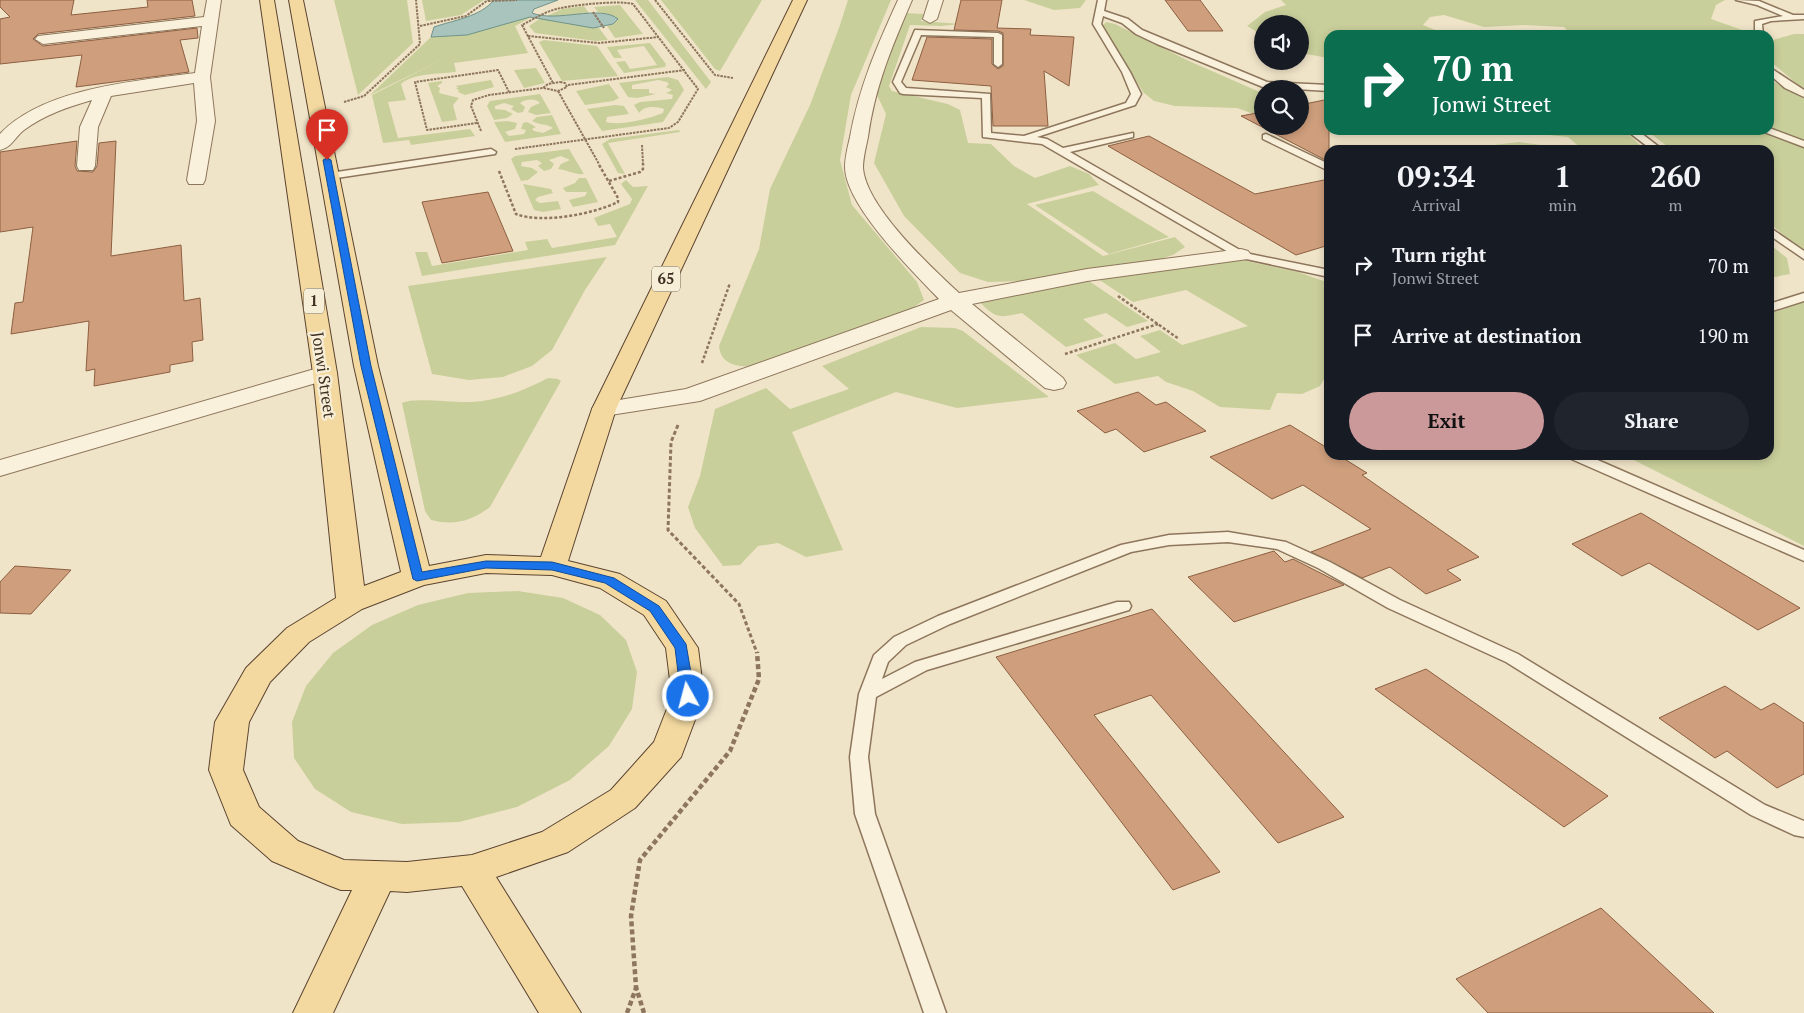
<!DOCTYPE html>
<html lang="en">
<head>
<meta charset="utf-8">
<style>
	:root { --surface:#171b24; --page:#20242c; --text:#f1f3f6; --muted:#9ea1a6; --accent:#cc999b }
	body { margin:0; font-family:"PT Serif",serif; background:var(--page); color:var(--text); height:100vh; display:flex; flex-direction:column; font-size:19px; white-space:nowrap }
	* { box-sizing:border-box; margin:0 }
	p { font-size:16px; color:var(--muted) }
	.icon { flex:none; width:28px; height:28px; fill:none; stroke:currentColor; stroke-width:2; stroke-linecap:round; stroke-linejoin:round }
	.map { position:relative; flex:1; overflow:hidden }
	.panel { position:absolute; left:1324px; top:145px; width:450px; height:315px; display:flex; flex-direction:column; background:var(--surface); border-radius:15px; box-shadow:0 2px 8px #0003 }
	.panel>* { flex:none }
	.hud { position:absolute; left:1324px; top:30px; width:450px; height:105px; border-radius:15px; box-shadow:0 2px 8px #0003; background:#0b6e4f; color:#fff; overflow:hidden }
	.controls { position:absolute; left:1254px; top:15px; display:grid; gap:10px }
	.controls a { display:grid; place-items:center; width:55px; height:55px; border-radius:50%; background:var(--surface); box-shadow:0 2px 8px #0003; font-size:25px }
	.pin { position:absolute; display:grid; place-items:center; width:42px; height:42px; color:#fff; margin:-51px -21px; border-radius:50% 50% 50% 0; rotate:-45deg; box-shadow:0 0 5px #0007 }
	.pin .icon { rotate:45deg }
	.me { position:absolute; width:55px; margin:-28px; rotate:353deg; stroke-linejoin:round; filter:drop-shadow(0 0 4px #0008) }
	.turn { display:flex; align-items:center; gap:18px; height:105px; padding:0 25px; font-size:22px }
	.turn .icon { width:65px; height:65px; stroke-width:2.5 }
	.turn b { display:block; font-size:35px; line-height:42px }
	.eta { display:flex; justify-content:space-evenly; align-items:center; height:85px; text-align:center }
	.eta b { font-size:30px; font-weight:600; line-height:35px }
	.action { display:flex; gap:10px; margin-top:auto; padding:10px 25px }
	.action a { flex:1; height:58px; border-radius:30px; background:var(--accent); color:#111; font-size:20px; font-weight:600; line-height:58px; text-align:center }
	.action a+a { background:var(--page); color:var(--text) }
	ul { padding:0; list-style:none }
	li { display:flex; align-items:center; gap:15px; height:70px; padding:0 25px }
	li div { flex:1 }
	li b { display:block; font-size:19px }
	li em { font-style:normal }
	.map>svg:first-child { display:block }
</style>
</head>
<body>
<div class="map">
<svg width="1804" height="1013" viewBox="0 0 1804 1013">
	<rect width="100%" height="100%" fill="#f0e4c8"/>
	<!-- green -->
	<g fill="#c9cf9b">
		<polygon points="334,0 407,0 413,43 358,95"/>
		<polygon points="422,0 484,0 461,15 426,21"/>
		<polygon points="635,0 648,0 711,82 706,89"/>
		<polygon points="661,0 762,0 720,71 715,69"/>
		<path d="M848 0H891L851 95 840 160 852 205 917 282 924 300 904 314 752 367C736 366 721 365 719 346L759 249 770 189 810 105 840 25Z"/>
		<polygon points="1024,0 1086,0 1080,8 1054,10"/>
		<polygon points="1281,0 1725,0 1716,5 1711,19 1745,31 1746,35 1572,35 1564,27 1525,25 1484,27 1444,15 1430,17 1423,25 1440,32 1439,35 1329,35 1329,58 1300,53 1300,24 1262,24 1262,35 1247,26 1265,12 1286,5"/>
		<polygon points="620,5 643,34 642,34 615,38 607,26 613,24 618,19 608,14 598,12 594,7"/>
		<polygon points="584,6 589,13 560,17 547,16 562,9"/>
		<polygon points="906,13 924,14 921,21 961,24 941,26 910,25 889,86 892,91 948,104 960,110 968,143 991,144 1014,166 1035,178 1070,166 1089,174 1099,185 1027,204 1103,256 1175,237 1185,247 1173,255 1160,259 1023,281 988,282 960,273 904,216 874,163 886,114 876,93"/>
		<path d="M532 17 515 26 528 53 454 63 456 71 455 72C439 74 413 73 401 84L406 100 388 102 398 138 470 129 475 136 411 145 409 140 383 143 372 95 445 58 370 95 431 37 467 35 509 21Z"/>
		<polygon points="541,18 599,28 608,40 596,41 535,33 529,26"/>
		<polygon points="1106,22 1115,24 1189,61 1262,93 1262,117 1237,108 1175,106 1154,101 1143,92 1102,26"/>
		<polygon points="1794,34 1804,34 1804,90 1769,60 1769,44 1773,40"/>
		<polygon points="544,40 597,46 618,76 562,81 539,42"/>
		<polygon points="650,43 666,64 665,67 624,73 616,62 625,61 630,69 657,65 644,46 617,50 622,58 614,58 607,47"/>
		<polygon points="536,68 545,83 524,88 514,70"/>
		<path d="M668 77 678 80 684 90 663 122 602 131 587 109 615 105 624 106 629 114 607 117 606 122 611 123C630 124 647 119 663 113L664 109C655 106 644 106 639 113L634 105 640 102 672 99 673 95 666 93 672 90 666 87 669 84 667 82 658 80 632 85V89H649V93L656 94 637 98 628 97 619 83Z"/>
		<polygon points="1769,79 1804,99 1804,140 1769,128"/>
		<polygon points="491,80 494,87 465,95 458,92 459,90 456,89 458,87 455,86"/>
		<polygon points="442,81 442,83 437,86 440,88 439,93 459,98 453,105 457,120 442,122 428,83"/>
		<polygon points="609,84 619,98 613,101 585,105 576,91"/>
		<path d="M540 94 551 113 536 115 528 112 531 107 540 103C535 98 525 99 520 103L525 107 523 112 518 113 511 109 514 106 504 103 495 106V109L505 110 513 114 507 118 494 120 487 106 490 101Z"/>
		<path d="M552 115 561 134 505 142 494 122 508 121 517 123 515 129 505 132 509 136 524 134 526 130 521 129 523 123 527 122 536 127 532 129 534 131 543 133 553 128C548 124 539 125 532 121L537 117Z"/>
		<polygon points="679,130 680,132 608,143 625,174 618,173 602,144 610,139"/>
		<polygon points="1503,130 1624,130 1645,150 1583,150 1568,137"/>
		<polygon points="1646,130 1758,130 1804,146 1804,252 1769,223 1769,150 1672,150"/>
		<polygon points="1519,142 1541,145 1555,150 1495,150 1494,145"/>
		<path d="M569 149 584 174C576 175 567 170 558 169L561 164 570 160 561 156 549 160 554 164 551 169 544 171 538 166 542 163 537 160 522 162 521 166 532 168 538 172 528 180 521 181 511 159 515 156Z"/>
		<polygon points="579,178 586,178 598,202 573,207 569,200 585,196 587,192 566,192 563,188 575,183"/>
		<polygon points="626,180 633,187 648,186 615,245 422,276 415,252 427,252 432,266 528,250 525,242 547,239 552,248 617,237 610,224 598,226 594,218 630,204 632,199 621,184"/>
		<polygon points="523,184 551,189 553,193 538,197 535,200 540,203 558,201 561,209 543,212 534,210"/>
		<polygon points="1093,191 1169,237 1109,254 1035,205"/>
		<polygon points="1769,244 1787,258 1790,274 1769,278"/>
		<polygon points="607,257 585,290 552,350 532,366 503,377 469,380 432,374 408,286"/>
		<polygon points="1242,260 1298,272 1329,283 1329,371 1320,386 1302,394 1277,393 1270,410 1220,407 1193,391 1166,382 1158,376 1115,384 1076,355 1115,343 1136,359 1161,352 1140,336 1160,330 1182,345 1248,326 1186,290 1133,302 1095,277 1212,261"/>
		<path d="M1086 279 1148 321 1127 327 1106 313 1083 319 1104 336 1066 347 1022 313C998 318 996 319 979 301Z"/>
		<polygon points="1804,301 1804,546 1624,455 1769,455 1769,314"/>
		<polygon points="921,327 955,328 963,331 1049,397 957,408 896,392 792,432 843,550 806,557 778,543 758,546 740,565 723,566 695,528 688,507 700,476 715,409 766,388 790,409 849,389 822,366"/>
		<path d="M548 378 558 379 561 381 490 507C472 521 454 526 431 520L425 511 402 403C414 397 454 403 471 402 498 401 523 391 548 378Z"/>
		<polygon points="518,591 563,598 600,615 626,640 637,672 632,709 609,746 570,780 517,807 459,822 402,824 351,812 315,789 294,758 292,722 306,686 333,653 372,625 418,605 468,593"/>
	</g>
	<!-- water -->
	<path fill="#a9c4bc" stroke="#6f938a" d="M494 0H558L534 9 532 13C557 23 600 4 618 19L613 24 593 28 530 17 467 35 431 37 434 27C454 20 480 17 494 0Z"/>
	<!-- building -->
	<g fill="#cf9f7d" stroke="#8d5f41">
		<polygon points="0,0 74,0 71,15 148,7 147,0 192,0 195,16 38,34 33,39 43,46 197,28 198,38 180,40 189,72 76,87 82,55 0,64 0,19 10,17 0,7"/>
		<polygon points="961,0 1002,0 997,28 1031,29 1030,35 1074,37 1069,86 1044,71 1048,126 993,126 991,86 912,80 927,37 992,39 992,64 998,69 1003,66 1003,33 998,31 954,30"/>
		<polygon points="1165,0 1200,0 1223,31 1188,31"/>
		<polygon points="1329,99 1329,162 1241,116 1262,112 1262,126 1300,126 1300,105"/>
		<polygon points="1149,136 1255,194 1329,179 1329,245 1296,255 1108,146"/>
		<polygon points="77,141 75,166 77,171 93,172 97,166 99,143 116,141 111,256 181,245 184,301 200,298 203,340 192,342 193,361 170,365 170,372 94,386 95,369 86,371 89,321 11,334 15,303 23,302 33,227 0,232 0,152"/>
		<polygon points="488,192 513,251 442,263 422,202"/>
		<polygon points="1138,392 1156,405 1166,402 1206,431 1144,452 1116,429 1105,433 1077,411"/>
		<polygon points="1290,425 1329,449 1329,455 1338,455 1367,473 1362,475 1479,557 1447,570 1461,580 1426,594 1390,567 1362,578 1311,552 1371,529 1303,485 1272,499 1210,457"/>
		<polygon points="1641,513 1691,543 1800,608 1758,630 1649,563 1622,576 1572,544"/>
		<polygon points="1274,551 1285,562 1293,559 1344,585 1234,622 1188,577"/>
		<polygon points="15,566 71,570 31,614 0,613 0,582"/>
		<polygon points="1152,609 1187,647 1344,817 1278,843 1151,695 1094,715 1220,872 1173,890 996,657"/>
		<polygon points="1426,669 1608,796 1564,827 1375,689"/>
		<polygon points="1725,686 1761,710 1774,703 1804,723 1804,774 1777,788 1727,751 1715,758 1659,718"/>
		<polygon points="1601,908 1714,1013 1488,1013 1456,979"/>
	</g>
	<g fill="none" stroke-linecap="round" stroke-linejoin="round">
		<!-- service casing -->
		<g stroke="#8d765c" stroke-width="3">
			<g id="service">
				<polygon points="1098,0 1106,0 1104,11 1128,19 1142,30 1267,82 1329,85 1329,91 1263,87 1157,44 1136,34 1122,23 1103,16 1101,24 1130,72 1141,94 1135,105 1037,137 1047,139 1063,148 1133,133 1133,137 1070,152 1245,253 1329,270 1329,277 1237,257 1042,144 983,137 982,98 903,94 900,93 893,82 915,30 998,33 1002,35 1002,64 998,67 994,64 994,37 921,35 901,82 906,88 990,94 991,133 1024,136 1126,103 1131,94 1122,72 1093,24"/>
				<polygon points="1736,0 1759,1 1793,15 1804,15 1804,19 1771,21 1762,24 1763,35 1755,35 1755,21 1783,16 1757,5"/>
				<polygon points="1769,67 1804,90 1804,97 1785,88 1769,74"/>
				<polygon points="1769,128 1804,141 1804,147 1759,130"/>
				<polygon points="1626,130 1637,130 1663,150 1652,150"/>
				<polygon points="1266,134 1329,164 1329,171 1263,139 1263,135"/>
				<polygon points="491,149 496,152 495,154 330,179 325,176 330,173"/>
				<polygon points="1769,227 1804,251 1804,259 1769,235"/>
				<polygon points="1804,293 1804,301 1769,312 1769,304"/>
				<polygon points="1567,455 1586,455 1804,550 1804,561 1569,458"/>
				<polygon points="1228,532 1286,542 1330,562 1400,600 1518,654 1765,805 1804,821 1804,837 1794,835 1751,815 1506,662 1388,608 1318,568 1277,549 1228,542 1169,545 1131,552 950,624 906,645 888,662 882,679 915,662 1117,602 1129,602 1131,606 1129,610 927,670 876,697 868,757 875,814 946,1013 924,1013 855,814 850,757 859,694 874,655 894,637 938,616 1121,545 1169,535"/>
			</g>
		</g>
		<!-- minor casing -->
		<g stroke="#8d765c" stroke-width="2">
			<g id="minor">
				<path d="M207 0H221L210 77 215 121 205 180 203 184H189L187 180 197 121 194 83 111 96 98 127 95 166 93 170H79L77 166 80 127 92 100C68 107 44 115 24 130 15 137 11 148 0 150V134C43 88 135 81 195 73L202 26 43 44 35 39 38 36 204 17Z"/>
				<path d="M898 0H912C892 47 875 86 868 137 866 147 863 158 863 168 866 207 931 267 959 293L1087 269 1241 249 1248 251 1251 255 1248 259 1087 281 972 304 1063 378 1066 383 1063 388 1054 390 1045 388 951 310 700 401 604 416 595 414 592 409 595 404 686 389 939 299C913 272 845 205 845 167 845 157 848 146 850 137 859 87 877 46 898 0Z"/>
				<polygon points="929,0 943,0 937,19 930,23 923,19"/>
				<polygon points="325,366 333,368 337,373 333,378 0,476 0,460"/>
			</g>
		</g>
		<!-- primary casing -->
		<g stroke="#5b4430" stroke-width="2">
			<path id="primary" d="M260 0H274L337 373 364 586 401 572 354 366 289 0H303L378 366 429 566 486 555 541 557 592 409 793 0H807L616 409 568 561 620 574 666 601 698 648 704 696 681 757 635 808 568 852 496 877 581 1013H539L462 886 407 892 390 891 333 1013H293L352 890H341L328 885 272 861 231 825 209 770 215 722 246 668 287 628 336 598 313 373ZM486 573 552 575 600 588 644 615 666 648 672 696 654 742 611 790 542 832 472 855 407 862 344 860 298 841 259 807 243 770 249 722 270 682 309 642 362 609 424 585Z"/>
		</g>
		<!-- path-far3 -->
		<g stroke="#8d765c" stroke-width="2" stroke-dasharray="2.5 1" stroke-linecap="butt">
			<polyline points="655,0 715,75 733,78"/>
			<polyline points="488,1 517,0"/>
			<polyline points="593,12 604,28"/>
			<polyline points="420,26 466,16 488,0"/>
			<polyline points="528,36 599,43 659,37"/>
			<polygon points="560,82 565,83 567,87 558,91 543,88 548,84"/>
			<polyline points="568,85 685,70"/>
			<polyline points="558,91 599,164"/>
			<polyline points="344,102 364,96 420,44 416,0"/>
			<polyline points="477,123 427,130 415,82 498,70 509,92"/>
			<polyline points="481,131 471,106 473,100 489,95 543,88"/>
			<polyline points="642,145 643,164"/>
			<path d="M515 149 669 128 678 122 698 89 633 4C621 0 568 5 553 10 543 13 532 20 522 25L553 83"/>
		</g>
		<!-- path-far2 -->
		<g stroke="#8d765c" stroke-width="2.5" stroke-dasharray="3 2" stroke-linecap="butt">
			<path d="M499 171 516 214C542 224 593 214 618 202V198L598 163"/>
			<polyline points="609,181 640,172 643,169 643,163"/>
			<polyline points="1118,296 1179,339"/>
			<polyline points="1065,354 1158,324"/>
			<polyline points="702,363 730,283"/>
		</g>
		<!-- path-far1 -->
		<polyline stroke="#8d765c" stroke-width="3" stroke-dasharray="4 2.5" stroke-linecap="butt" points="678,425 671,442 668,530 739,604 757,653"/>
		<!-- path -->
		<g stroke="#8d765c" stroke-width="4.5" stroke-dasharray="5 3" stroke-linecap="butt">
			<polyline points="627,1013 636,988"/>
			<polyline points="644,1013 636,987 631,916 640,860 730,751 759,679 757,652"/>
		</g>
		<!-- service -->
		<use href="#service" fill="#faf1dc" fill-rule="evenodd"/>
		<!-- minor -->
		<use href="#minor" fill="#faf1dc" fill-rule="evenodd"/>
		<!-- primary -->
		<use href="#primary" fill="#f3d9a0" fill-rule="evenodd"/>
	</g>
	<!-- route -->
	<polygon fill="#1a73e8" stroke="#114b97" points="327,158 331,160 371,366 422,572 486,561 552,562 614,578 659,606 686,644 695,696 693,699 688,700 681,696 675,648 650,611 605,583 552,570 486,568 417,581 413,579 361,366 323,160"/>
	<g text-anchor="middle" stroke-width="4.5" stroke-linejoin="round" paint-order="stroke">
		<!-- shield labels -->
		<g fill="#f7eed8" stroke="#756857" stroke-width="1">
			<rect x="652" y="266.5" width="28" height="25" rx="4"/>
			<rect x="304" y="288.5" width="20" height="25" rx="4"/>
		</g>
		<g font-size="15" font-weight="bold" fill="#3d2e20">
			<text x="666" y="284">65</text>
			<text x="314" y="306">1</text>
		</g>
		<!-- street labels -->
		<g font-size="16" fill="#3d2e20" stroke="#f7eed8">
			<text transform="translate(324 375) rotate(82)" y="6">Jonwi Street</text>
		</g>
	</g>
</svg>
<div class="controls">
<a><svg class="icon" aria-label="sound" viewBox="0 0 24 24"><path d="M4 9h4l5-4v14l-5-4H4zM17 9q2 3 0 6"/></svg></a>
<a><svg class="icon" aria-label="search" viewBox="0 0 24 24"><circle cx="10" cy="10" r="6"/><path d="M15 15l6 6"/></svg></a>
</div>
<div class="pin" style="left:327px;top:160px;background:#d93025"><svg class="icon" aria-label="arrive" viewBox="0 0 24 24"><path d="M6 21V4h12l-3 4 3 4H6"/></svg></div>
<svg class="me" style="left:688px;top:696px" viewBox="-20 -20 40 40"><circle r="17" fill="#1a73e8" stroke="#fff" stroke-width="3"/><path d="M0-11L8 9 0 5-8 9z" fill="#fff"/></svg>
<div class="hud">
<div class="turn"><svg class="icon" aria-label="right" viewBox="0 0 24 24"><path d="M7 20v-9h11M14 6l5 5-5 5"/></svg><div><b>70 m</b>Jonwi Street</div></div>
</div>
<section class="panel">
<div class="eta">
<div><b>09:34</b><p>Arrival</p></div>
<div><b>1</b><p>min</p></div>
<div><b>260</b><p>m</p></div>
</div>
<ul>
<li><svg class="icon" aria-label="right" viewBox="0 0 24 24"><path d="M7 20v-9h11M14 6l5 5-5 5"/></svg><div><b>Turn right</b><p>Jonwi Street</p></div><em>70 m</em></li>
<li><svg class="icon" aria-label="arrive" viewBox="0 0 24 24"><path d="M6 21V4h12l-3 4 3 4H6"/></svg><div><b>Arrive at destination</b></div><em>190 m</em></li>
</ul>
<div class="action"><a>Exit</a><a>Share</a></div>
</section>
</div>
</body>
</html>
